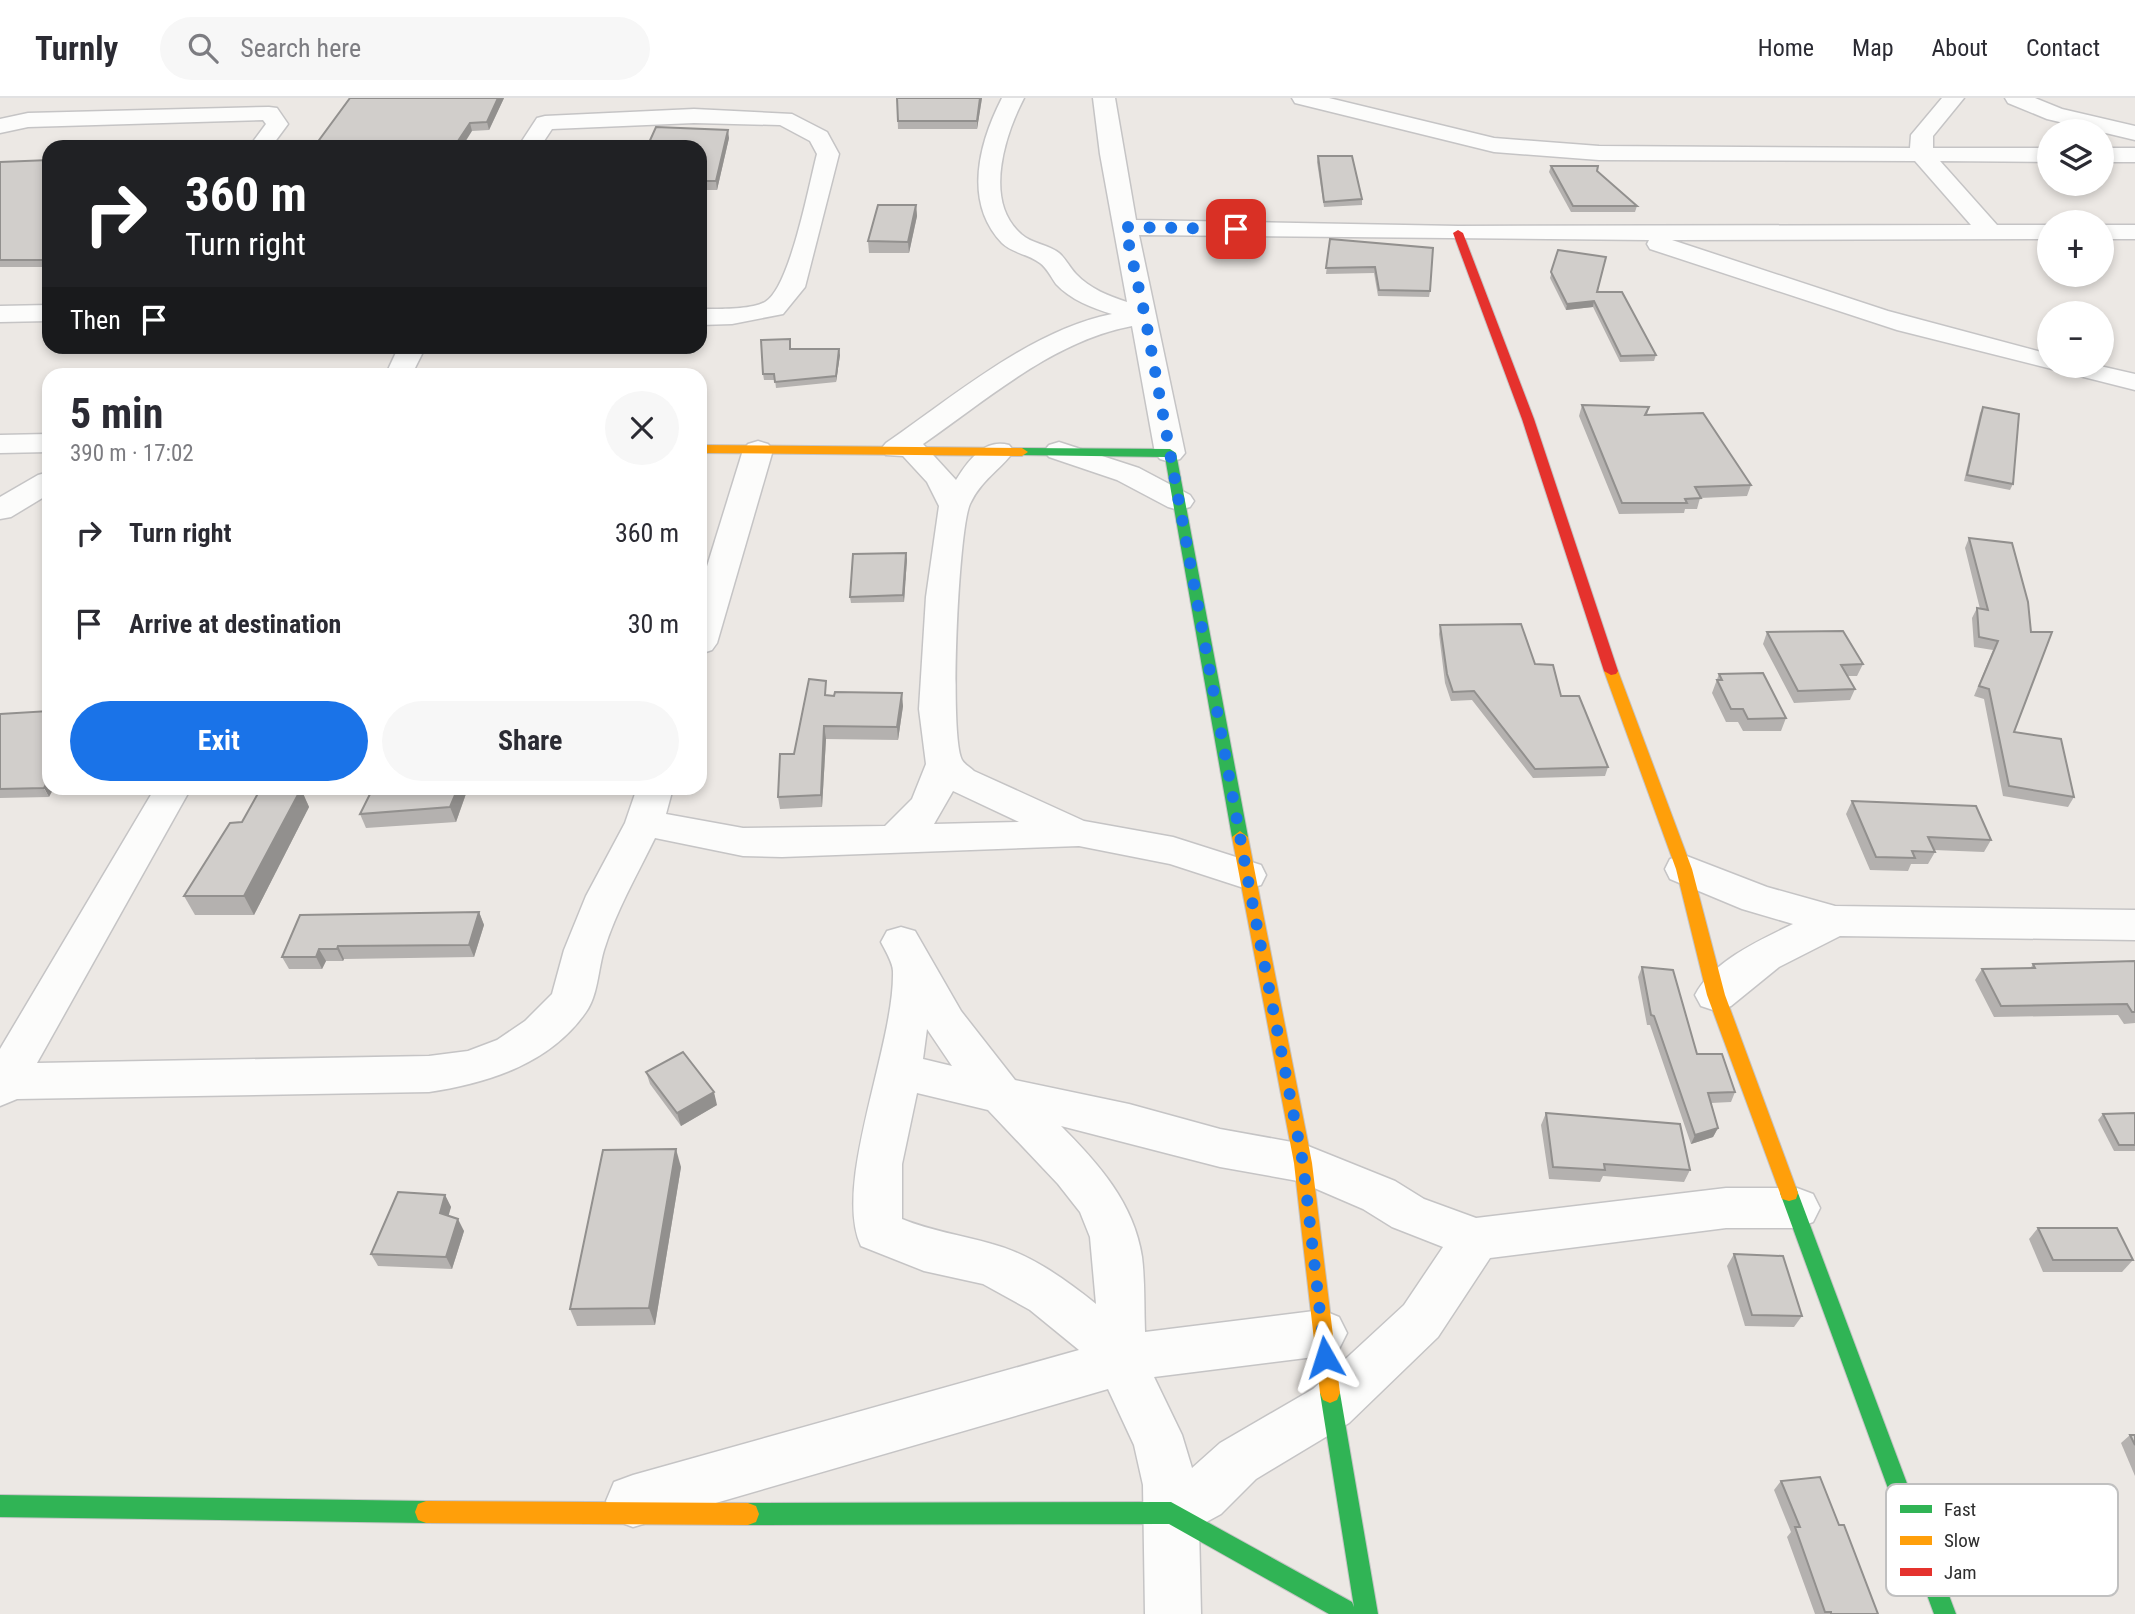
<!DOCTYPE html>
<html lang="en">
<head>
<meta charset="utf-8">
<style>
	:root { --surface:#fff; --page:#f7f7f7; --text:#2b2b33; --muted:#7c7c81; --line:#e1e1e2; --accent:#1a73e8 }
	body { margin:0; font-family:"Roboto Condensed",sans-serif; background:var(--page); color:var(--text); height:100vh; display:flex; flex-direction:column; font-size:26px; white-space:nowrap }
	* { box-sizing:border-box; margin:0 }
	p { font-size:23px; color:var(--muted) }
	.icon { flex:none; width:38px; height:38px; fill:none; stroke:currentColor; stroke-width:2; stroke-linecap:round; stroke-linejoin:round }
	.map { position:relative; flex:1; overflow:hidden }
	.panel { position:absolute; left:42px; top:270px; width:665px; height:427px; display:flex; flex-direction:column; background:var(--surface); border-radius:21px; box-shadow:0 4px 10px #0003 }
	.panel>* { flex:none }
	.top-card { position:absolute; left:42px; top:42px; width:665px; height:214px; border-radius:21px; box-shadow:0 4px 10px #0003; background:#202124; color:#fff; overflow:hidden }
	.buttons { position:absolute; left:2037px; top:21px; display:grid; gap:14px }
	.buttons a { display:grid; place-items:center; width:77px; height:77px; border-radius:50%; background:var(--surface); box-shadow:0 4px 10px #0003; font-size:35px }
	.pin { position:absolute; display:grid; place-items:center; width:60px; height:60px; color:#fff; margin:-30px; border-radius:14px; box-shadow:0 4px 10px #0006 }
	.me { position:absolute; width:77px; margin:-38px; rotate:354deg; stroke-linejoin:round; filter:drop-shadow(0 0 5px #0008) }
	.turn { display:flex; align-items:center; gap:24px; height:147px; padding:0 28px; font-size:32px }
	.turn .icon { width:91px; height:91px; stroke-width:2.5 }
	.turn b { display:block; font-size:49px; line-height:60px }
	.then { display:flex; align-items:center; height:66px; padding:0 28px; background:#0003; gap:14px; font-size:26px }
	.round { display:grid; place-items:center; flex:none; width:74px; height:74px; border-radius:37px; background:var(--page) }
	.headline { display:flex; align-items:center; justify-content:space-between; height:119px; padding:0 28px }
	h1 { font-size:42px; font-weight:700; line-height:52px }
	.cta { display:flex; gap:14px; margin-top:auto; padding:14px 28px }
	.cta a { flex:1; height:80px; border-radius:42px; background:var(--accent); color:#fff; font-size:28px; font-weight:700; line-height:80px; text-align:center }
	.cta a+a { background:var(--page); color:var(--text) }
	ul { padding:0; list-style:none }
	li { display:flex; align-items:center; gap:21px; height:91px; padding:0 28px }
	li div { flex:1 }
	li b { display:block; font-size:26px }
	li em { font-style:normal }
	header { display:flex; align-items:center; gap:42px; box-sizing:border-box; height:98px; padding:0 35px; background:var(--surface); border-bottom:2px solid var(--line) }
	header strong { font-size:33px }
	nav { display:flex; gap:38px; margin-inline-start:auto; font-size:24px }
	.search { width:490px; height:63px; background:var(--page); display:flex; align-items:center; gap:18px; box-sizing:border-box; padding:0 24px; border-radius:38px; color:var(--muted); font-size:26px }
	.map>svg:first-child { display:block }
</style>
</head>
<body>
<header>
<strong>Turnly</strong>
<div class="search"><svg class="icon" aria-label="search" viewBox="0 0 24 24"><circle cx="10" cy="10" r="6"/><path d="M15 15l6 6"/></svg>Search here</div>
<nav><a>Home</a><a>Map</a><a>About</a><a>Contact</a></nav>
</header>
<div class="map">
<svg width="2135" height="1516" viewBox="0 0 2135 1516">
	<rect width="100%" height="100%" fill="#ece8e4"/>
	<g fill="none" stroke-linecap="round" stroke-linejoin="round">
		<!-- street casing -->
		<g stroke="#c5c4c5" stroke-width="3">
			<g id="street">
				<path d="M1002 0H1024C1005 37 983 103 1021 136 1032 146 1048 146 1059 155 1066 161 1070 170 1076 176 1090 191 1109 198 1127 204L1100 56 1093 0H1115L1136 122 1458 128 1971 127 1915 63 1599 62 1494 54 1295 5 1292 0H1329L1494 40 1599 48 1910 50 1911 37 1942 0H1964L1933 38V50H2049V64L1940 63 1997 127H2049V141L1672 142 1888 213 2049 256V268H2100L2135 276V292L1897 232 1650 151 1647 146 1649 142 1139 137 1185 355 1180 361 1170 364 1160 361 1155 355 1132 228C1053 243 988 301 923 346L956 382C968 363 984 340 1009 347L1014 353C1000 372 981 382 970 406 958 433 949 639 962 662 964 666 971 670 974 673L1084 723 1173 739 1261 767 1266 777 1261 787 1247 791 1170 766 1079 748 782 759 743 758 655 740C637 777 616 813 604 852 598 872 598 897 586 914 550 966 488 985 429 994L17 1001 0 1008V951L155 690H191L37 965 429 958 468 953 497 942 525 923 552 896 564 852 586 798 625 725 637 690H673L666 716 743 730 885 728 912 701 926 666 919 611 926 499 939 408 927 384 903 358 886 357 881 351 886 345C953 299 1031 232 1112 216 1092 210 1071 202 1056 186 1051 179 1047 170 1040 165 1028 156 1012 155 1002 145 963 104 979 45 1002 0ZM953 693 1019 724 934 726Z"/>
				<polygon points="2005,0 2035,0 2062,11 2135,28 2135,42 2047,21 2008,5"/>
				<polygon points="269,9 277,10 288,26 271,49 249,49 266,26 263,22 28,29 0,35 0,21 28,15"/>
				<path d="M694 11 792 16 827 34 839 56 805 189 783 216 732 226 700 227V211C717 211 751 212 765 204 790 190 809 86 817 56L810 43 780 27 694 25 552 31 540 49H518L537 20 545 18Z"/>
				<rect x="2102" y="50" width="33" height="14"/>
				<rect x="2102" y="127" width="33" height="14"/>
				<polygon points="49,207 49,223 0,224 0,208"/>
				<polygon points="399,248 426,248 412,276 386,276"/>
				<polygon points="49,336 49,354 0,355 0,337"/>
				<polygon points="758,343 768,346 773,352 717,545 712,552 700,556 700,491 743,352 748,346"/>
				<polygon points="1059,344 1139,370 1190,397 1194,403 1190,409 1179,412 1168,409 1117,382 1049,359 1044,353 1049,347"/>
				<polygon points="49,374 49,396 11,419 0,421 0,399 38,377"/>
				<path d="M1684 757 1767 789 1835 808 2135 812V842L1840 838 1779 869 1731 908 1716 913 1701 908 1695 897C1713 863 1760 842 1793 826L1742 811 1670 781 1665 771 1670 761Z"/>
				<path d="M901 829 915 833 961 913 1015 982 1129 1006 1220 1031 1303 1046 1395 1083 1424 1101 1476 1120 1726 1090H1797L1813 1096 1820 1110 1813 1124 1797 1130H1726L1490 1160 1438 1239 1349 1325 1256 1381 1221 1416 1199 1428 1201 1516H1145L1143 1387 1134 1347 1108 1291 633 1429 614 1422 606 1403 614 1384 633 1377 1079 1252 1030 1212 983 1186 924 1173 861 1148C832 1086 895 947 893 873 893 865 885 852 881 844L887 833ZM927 931 952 968 923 961ZM917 995 988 1012 1058 1086 1080 1114 1090 1139 1096 1206C1065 1181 1030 1156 992 1146 961 1137 931 1133 902 1121V1066ZM1061 1028 1220 1069 1298 1083 1363 1111 1392 1129 1443 1149 1404 1207 1313 1291 1220 1345 1192 1370 1182 1337 1154 1279 1322 1258 1339 1251 1347 1235 1339 1219 1322 1212 1145 1234C1144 1209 1145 1183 1142 1159 1134 1105 1098 1065 1061 1028Z"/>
			</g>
		</g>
		<!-- fast casing -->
		<g stroke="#c5c4c5" stroke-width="2">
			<g id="fast">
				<polygon points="1022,350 1170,351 1176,355 1248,739 1246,743 1240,745 1232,739 1165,359 1018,357 1016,354"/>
				<polygon points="1789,1087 1796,1089 1798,1095 1956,1516 1934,1516 1780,1095 1782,1089"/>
				<polygon points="1330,1285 1337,1288 1340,1295 1378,1516 1329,1516 1169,1426 748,1427 740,1424 737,1416 740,1408 748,1405 1171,1404 1352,1504 1354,1509 1320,1295 1323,1288"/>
				<polygon points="0,1397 426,1403 434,1406 437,1414 434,1422 426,1425 0,1419"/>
			</g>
		</g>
		<!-- slow casing -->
		<g stroke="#c5c4c5" stroke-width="2">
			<g id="slow">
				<polygon points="700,347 1022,350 1028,354 1022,358 700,355"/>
				<polygon points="1611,569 1618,573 1692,771 1725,897 1798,1095 1796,1101 1789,1103 1782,1101 1780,1095 1707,897 1676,771 1604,573"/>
				<polygon points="1240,733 1248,739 1312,1065 1340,1295 1337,1302 1330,1305 1323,1302 1320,1295 1294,1065 1232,739"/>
				<polygon points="426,1403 748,1405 756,1408 759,1416 756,1424 748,1427 426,1425 418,1422 415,1414 418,1406"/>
			</g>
		</g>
		<!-- jam casing -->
		<g stroke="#c5c4c5" stroke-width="2">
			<polygon id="jam" points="1458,132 1463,135 1534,321 1618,573 1616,576 1611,577 1604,573 1522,321 1453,135"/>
		</g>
		<!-- street -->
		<use href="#street" fill="#fcfcfb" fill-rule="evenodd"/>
		<!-- fast -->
		<use href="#fast" fill="#30b455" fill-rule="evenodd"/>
		<!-- slow -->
		<use href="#slow" fill="#ff9f0a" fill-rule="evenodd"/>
		<!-- jam -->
		<use href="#jam" fill="#e5322d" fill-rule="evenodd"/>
	</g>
	<!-- wall -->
	<g fill="#b4b1af">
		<polygon points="350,0 504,0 489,32 472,33"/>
		<polygon points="897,0 982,0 977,31 898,31"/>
		<polygon points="729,40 717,92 700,92 700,49"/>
		<polygon points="1318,58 1362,101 1362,107 1324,109 1317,64"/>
		<polygon points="49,62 49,169 0,169 0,64"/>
		<polygon points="1551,68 1597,73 1637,108 1635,114 1571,114 1549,74"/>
		<polygon points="916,107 917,118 909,155 869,155 868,143"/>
		<polygon points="1330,141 1430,193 1429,199 1378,198 1374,175 1326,176"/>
		<polygon points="1558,152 1656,257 1654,263 1620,264 1593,209 1566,212 1550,180"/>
		<polygon points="791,251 840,257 836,284 776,290 775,282 764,282 763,276"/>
		<polygon points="1582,307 1649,309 1647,317 1751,387 1747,398 1700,400 1697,411 1685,411 1684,415 1619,416 1579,318"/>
		<polygon points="1983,309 2013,386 2010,392 1964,383 1980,315"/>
		<polygon points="1969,440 2012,445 2014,634 2074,699 2068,709 2003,698 1984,601 1974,598 1993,552 1974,549 1972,520 1977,510 1980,511 1965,450"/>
		<polygon points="907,461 904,504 851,505 850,499"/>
		<polygon points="1440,527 1535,566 1561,598 1608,669 1605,678 1533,680 1472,602 1451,603 1445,585 1439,536"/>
		<polygon points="1767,534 1863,566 1857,578 1848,578 1855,591 1850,602 1794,605 1763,546"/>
		<polygon points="1719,576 1786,620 1781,633 1743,633 1738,624 1726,624 1712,595"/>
		<polygon points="828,597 903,608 898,642 826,641 822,709 780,711 778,699 794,656"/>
		<polygon points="0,616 49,699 0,700"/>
		<polygon points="373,690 468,690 456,724 366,730 360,716"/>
		<polygon points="301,691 309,709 254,817 195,817 184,798 242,724"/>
		<polygon points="1852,703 1991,742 1984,754 1934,752 1935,754 1928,766 1911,766 1908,773 1870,772 1846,716"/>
		<polygon points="479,814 484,827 474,859 344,861 343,863 326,863 322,871 289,871 282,859"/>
		<polygon points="2135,863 2135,925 2124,926 2118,917 1994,919 1975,882 1982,871 2030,871 2033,866"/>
		<polygon points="1642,869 1697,956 1735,994 1731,1004 1711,1005 1718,1030 1713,1039 1691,1046 1650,927 1647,927 1638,879"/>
		<polygon points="646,974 717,1007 681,1028 650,986"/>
		<polygon points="1546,1015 1597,1020 1690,1072 1684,1084 1603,1078 1600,1084 1549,1081 1541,1027"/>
		<polygon points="2135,1015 2135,1053 2114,1053 2098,1022 2103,1016"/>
		<polygon points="681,1069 655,1227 577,1228 570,1211"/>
		<polygon points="445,1097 451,1109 448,1117 464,1133 452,1171 378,1168 371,1156"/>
		<polygon points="2038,1130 2133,1162 2122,1174 2043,1174 2029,1141"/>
		<polygon points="1734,1156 1802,1218 1794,1229 1745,1228 1727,1168"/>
		<polygon points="2130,1337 2135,1337 2135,1378 2121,1345"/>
		<polygon points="1781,1383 1839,1427 1878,1516 1815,1516 1787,1439 1791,1434 1774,1392"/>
	</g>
	<!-- shaded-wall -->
	<g fill="#92908e">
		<polygon points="498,0 504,0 489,32 487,24"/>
		<polygon points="980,0 982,0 977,31 977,23"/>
		<polygon points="470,25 472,33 462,49 454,49"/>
		<polygon points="728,32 729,40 717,92 716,83"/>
		<polygon points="916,107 917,118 909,155 908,144"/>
		<polygon points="1594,203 1593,209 1566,212 1567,206"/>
		<polygon points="839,251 840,257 836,284 836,278"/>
		<polygon points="906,455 907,461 904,504 903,497"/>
		<polygon points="902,595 903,608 898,642 897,629"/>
		<polygon points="824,628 826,641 822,709 821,697"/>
		<polygon points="49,681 49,690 54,690 49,699 44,690"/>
		<polygon points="458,690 468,690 456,724 450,709"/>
		<polygon points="301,691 309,709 254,817 244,798"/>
		<polygon points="479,814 484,827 474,859 469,847"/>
		<polygon points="338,848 344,861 343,863 337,851"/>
		<polygon points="319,851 326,863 322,871 316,859"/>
		<polygon points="714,994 717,1007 681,1028 677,1015"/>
		<polygon points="1718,1030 1713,1039 1691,1046 1695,1037"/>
		<polygon points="676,1051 681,1069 655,1227 649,1210"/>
		<polygon points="445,1097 451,1109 446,1127 440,1115"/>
		<polygon points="458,1121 464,1133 452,1171 446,1159"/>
	</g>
	<!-- building -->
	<g fill="#d1cecb" stroke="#92908e" stroke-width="2">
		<polygon points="350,0 498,0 487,24 470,25 454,49 314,49"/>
		<polygon points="897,0 980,0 977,23 898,23"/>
		<polygon points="656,29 728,32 716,83 700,83 700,49 647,49"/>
		<polygon points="1318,58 1352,58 1362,101 1324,104"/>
		<polygon points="49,62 49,162 0,162 0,64"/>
		<polygon points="1551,68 1598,68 1597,73 1637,108 1573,108"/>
		<polygon points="878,107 916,107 908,144 868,143"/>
		<polygon points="1330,141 1433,150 1430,193 1379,192 1375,169 1326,170"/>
		<polygon points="1558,152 1606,159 1597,194 1622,194 1656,257 1621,258 1594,203 1567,206 1551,174"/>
		<polygon points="790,241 790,251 839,251 836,278 775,284 774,276 763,276 761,242"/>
		<polygon points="1582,307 1649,309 1645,317 1703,315 1751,387 1695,389 1701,400 1685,401 1687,405 1622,405"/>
		<polygon points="1983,309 2019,316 2013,386 1967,377"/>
		<polygon points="1969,440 2012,445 2028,504 2031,534 2052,534 2014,634 2061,641 2074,699 2009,688 1989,591 1979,588 1998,543 1979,539 1977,510 1988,512"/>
		<polygon points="906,455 903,497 850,499 853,456"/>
		<polygon points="1521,526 1535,566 1553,567 1561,598 1579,598 1608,669 1535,671 1474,593 1453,594 1447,576 1440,527"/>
		<polygon points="1843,533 1863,566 1841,567 1855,591 1798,593 1767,534"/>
		<polygon points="1763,575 1786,620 1748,621 1743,611 1731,611 1717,582 1722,582 1719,576"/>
		<polygon points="809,581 826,583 825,597 834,598 835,594 902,595 897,629 824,628 821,697 778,699 780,656 794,656"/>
		<polygon points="49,613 49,681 44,690 0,691 0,616"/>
		<polygon points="261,690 301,691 244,798 184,798 230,725 242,724"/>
		<polygon points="373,690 458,690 450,709 360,716"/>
		<polygon points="1852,703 1976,708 1991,742 1928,739 1935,754 1912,753 1915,760 1876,759"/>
		<polygon points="479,814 469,847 338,848 337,851 319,851 316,859 282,859 300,817"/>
		<polygon points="2135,863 2135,914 2132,914 2127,906 2001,908 1982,871 2035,870 2033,866"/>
		<polygon points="1642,869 1673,872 1697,956 1722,956 1735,994 1708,995 1718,1030 1695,1037 1654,918 1651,917"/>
		<polygon points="683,954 714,994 677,1015 646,974"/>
		<polygon points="1546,1015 1680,1026 1690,1072 1604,1066 1605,1072 1553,1069"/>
		<polygon points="2135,1015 2135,1047 2119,1047 2103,1016"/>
		<polygon points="676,1051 649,1210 570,1211 603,1052"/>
		<polygon points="398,1094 445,1097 440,1115 458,1121 446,1159 371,1156"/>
		<polygon points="2038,1130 2117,1130 2133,1162 2053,1162"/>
		<polygon points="1734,1156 1783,1158 1802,1218 1752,1217"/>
		<polygon points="2130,1337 2135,1337 2135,1347"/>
		<polygon points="1820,1379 1839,1427 1844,1427 1878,1516 1831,1516 1831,1514 1825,1514 1795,1429 1800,1429 1781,1383"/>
	</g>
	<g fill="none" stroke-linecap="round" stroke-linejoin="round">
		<!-- route -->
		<polyline stroke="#1a73e8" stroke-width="12" stroke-dasharray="0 21.6" points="1236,131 1125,129 1145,218 1247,777 1303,1065 1325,1259"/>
	</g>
	<!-- legend -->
	<rect x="1886" y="1386" width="232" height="112" rx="10" fill="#fff" stroke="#c0c0c0" stroke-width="2"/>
	<rect x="1900" y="1407" width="32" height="8" fill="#30b455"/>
	<rect x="1900" y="1438" width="32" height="9" fill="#ff9f0a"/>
	<rect x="1900" y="1470" width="32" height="8" fill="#e5322d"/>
	<g font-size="19" fill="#2e2e2e">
		<text x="1944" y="1418">Fast</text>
		<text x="1944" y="1449">Slow</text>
		<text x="1944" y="1481">Jam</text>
	</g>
</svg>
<div class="buttons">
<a><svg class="icon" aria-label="layers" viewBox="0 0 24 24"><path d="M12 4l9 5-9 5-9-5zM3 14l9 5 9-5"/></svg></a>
<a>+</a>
<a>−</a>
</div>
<div class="pin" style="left:1236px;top:131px;background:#d93025"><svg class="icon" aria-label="arrive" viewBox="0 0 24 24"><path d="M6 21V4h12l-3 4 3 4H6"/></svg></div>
<svg class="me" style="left:1325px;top:1259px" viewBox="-20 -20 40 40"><path d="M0-17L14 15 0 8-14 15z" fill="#1a73e8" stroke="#fff" stroke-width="4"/></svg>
<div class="top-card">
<div class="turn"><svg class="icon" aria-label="right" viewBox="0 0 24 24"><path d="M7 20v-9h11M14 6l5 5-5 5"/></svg><div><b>360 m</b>Turn right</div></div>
<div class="then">Then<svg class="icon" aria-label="arrive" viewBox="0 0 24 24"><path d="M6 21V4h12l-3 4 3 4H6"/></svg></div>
</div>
<section class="panel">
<div class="headline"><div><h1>5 min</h1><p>390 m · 17:02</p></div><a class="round"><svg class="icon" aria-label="close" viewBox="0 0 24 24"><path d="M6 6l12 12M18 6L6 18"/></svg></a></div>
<ul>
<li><svg class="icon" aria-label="right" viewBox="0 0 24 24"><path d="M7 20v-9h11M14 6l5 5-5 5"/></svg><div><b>Turn right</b></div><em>360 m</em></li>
<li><svg class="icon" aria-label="arrive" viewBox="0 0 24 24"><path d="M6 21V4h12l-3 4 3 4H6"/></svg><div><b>Arrive at destination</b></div><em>30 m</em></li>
</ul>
<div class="cta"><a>Exit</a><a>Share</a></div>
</section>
</div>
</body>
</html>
